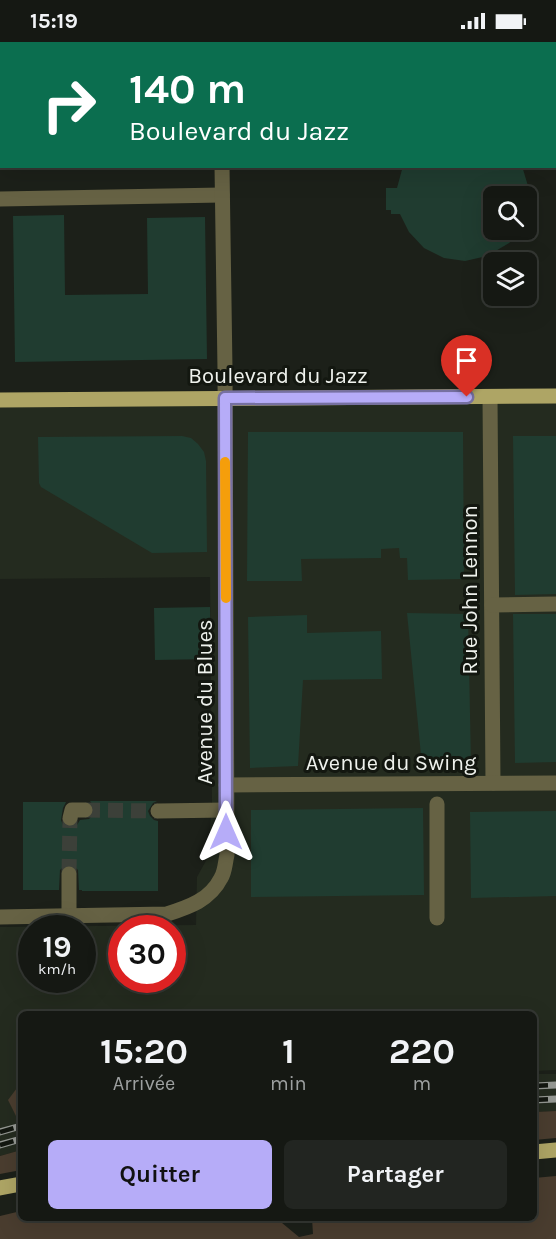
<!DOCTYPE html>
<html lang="fr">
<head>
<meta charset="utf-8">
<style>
	:root { --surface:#151813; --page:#222521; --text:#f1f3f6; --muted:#9da0a0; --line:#343733; --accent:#b6acf8 }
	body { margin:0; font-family:Karla,sans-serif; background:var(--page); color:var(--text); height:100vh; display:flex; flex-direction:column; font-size:22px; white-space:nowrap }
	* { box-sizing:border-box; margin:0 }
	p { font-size:20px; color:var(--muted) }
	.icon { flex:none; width:33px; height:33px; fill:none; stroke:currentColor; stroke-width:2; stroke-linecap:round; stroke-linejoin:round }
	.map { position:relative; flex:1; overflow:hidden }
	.panel { position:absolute; left:18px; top:969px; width:519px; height:210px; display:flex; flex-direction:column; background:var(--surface); border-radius:9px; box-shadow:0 6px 24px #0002,0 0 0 2px var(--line) }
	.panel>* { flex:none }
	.guide { position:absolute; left:0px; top:0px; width:556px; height:126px; box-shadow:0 6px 24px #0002,0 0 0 2px var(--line); background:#0b6e4f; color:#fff; overflow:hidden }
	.buttons { position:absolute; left:483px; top:144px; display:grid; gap:12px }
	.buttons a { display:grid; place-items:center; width:54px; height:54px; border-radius:9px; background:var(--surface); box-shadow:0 6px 24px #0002,0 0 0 2px var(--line); font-size:30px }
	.speed { position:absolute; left:18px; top:873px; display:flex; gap:12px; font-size:30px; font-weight:700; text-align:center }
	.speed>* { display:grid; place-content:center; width:78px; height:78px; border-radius:50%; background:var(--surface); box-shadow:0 6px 24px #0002,0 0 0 2px var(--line); line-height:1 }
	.speed small { font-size:15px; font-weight:400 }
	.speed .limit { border:9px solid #d22; background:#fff; color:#111 }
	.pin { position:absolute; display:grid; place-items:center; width:51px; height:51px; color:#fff; margin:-62px -26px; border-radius:50% 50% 50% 0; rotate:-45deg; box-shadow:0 0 6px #0007 }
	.pin .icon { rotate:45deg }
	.me { position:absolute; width:66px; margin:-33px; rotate:0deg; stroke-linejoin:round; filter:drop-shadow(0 0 4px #0008) }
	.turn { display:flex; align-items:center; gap:21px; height:126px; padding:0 30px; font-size:27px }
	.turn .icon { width:78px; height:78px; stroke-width:2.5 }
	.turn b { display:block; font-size:42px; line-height:51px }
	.eta { display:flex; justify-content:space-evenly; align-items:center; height:102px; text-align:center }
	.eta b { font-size:36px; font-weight:700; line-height:42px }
	.cta { display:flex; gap:12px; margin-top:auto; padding:12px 30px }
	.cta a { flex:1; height:69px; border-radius:9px; background:var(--accent); color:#111; font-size:24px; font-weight:700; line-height:69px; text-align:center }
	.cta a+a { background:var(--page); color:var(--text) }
	.status { display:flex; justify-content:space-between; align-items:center; height:42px; padding:0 30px; background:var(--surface); direction:ltr }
	.status svg { height:16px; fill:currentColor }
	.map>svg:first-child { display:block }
</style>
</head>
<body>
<div class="status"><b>15:19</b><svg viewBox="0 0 49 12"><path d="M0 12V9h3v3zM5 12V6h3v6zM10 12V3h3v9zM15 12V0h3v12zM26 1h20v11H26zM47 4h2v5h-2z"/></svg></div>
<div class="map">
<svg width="556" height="1197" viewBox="0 0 556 1197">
	<rect width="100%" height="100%" fill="#1c2019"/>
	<!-- built -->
	<g fill="#242b1f" fill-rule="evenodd">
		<path d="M556 354V1028L534 1029V972H21V1042H20L17 1076 21 1075V1108L0 1114V885L196 883 197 835 208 815 212 760 210 535 0 537V358ZM32 886H82V938H32ZM122 886H172V938H122Z"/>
		<polygon points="534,1032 556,1032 556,1069 534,1070"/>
	</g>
	<!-- green -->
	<g fill="#4a3d2f">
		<polygon points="20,1042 21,1042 21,1075 17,1076 8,1058"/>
		<polygon points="556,1069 556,1096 534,1098 534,1070"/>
		<polygon points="21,1108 21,1128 0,1132 0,1114"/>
		<polygon points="556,1134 556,1197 0,1197 0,1174 21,1169 21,1176 276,1176 299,1195 313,1192 312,1176 534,1176 534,1136"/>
	</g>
	<!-- building -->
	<g fill="#203c30">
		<polygon points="403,124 522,124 528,144 528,154 494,154 494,188 531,188 487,214 465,219 444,216 424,206 409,190 400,172 391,172 391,168 386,168 386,146 397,146"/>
		<polygon points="64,173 65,253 148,252 147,176 205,175 207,317 15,320 13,174"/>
		<polygon points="248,390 463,390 464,537 408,538 407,516 400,516 399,506 381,507 381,516 301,517 302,539 247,539"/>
		<polygon points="182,394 191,396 198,402 204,410 206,419 207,510 152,511 41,445 39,441 38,395"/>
		<polygon points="513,394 556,394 556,552 515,553"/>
		<polygon points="210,565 211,617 155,618 154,566"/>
		<polygon points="407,571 468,572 471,722 422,723"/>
		<polygon points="513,572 556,572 556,720 515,721"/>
		<polygon points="307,573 307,591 381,589 382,637 303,638 298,724 250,726 248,575"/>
		<polygon points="90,759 157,759 153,761 148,769 150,774 154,778 158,779 158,849 82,849 82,848 79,848 78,828 74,824 70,822 65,823 60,828 59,848 23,848 23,760 66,760 63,766 61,778 63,783 68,786 77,783 80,778 89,777 93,773 95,767 93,763"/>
		<polygon points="423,766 424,853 251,855 251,768"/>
		<polygon points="556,769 556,854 471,856 470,770"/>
	</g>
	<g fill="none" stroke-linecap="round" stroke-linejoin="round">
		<!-- minor-tunnel -->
		<g stroke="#3c4039" stroke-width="15" stroke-dasharray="15 8" stroke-linecap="butt">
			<polyline points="85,768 158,769"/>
			<polyline points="69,832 70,776"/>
		</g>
		<!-- minor -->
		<g stroke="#666244" stroke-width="15">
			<polyline points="220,0 220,2"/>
			<polyline points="0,157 222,153"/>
			<polyline points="490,355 493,741"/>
			<polyline points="492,563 556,562"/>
			<polyline points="226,743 556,741"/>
			<polyline points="437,762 437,876"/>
			<polyline points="158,769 226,768"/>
			<polyline points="70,776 72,768 85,768"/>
			<polyline points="69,832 69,873"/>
			<path d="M0 875 167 872C189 865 210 858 221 836 225 830 225 821 227 813L225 328 222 124"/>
		</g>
		<!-- major -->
		<g stroke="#aea565" stroke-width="15">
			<polyline points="0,358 556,354"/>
			<polyline points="534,1110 556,1108"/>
			<polyline points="0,1146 21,1142"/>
		</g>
		<!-- rail casing -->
		<g stroke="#959893" stroke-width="7">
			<g id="rail">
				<polyline points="534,1044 556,1043"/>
				<polyline points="534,1058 556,1057"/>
				<polyline points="0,1090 21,1084"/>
				<polyline points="0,1103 21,1097"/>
			</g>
		</g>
		<!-- rail -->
		<use href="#rail" stroke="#131710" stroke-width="4.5" stroke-dasharray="14" stroke-linecap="butt"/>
	</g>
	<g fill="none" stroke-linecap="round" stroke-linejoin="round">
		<!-- route casing -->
		<g stroke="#7670a1" stroke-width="15">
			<polyline id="route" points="226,790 225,356 467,355"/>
		</g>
		<!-- route -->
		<use href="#route" stroke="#b6acf8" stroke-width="10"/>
		<!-- slow -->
		<polyline stroke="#f59e0b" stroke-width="10" points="225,420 226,556"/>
	</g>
	<g text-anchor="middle" stroke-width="6" stroke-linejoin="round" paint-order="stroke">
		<!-- street labels -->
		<g font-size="22" fill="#eff2ed" stroke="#131710">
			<text x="278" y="341">Boulevard du Jazz</text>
			<text transform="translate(469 548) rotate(-90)" y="8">Rue John Lennon</text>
			<text transform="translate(204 660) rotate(-90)" y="8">Avenue du Blues</text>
			<text x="391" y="728">Avenue du Swing</text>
		</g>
	</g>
</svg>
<div class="buttons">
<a><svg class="icon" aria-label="search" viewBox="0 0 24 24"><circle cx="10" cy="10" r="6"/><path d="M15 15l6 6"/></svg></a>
<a><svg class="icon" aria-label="layers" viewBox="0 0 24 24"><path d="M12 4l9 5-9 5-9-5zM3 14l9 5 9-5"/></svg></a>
</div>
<div class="speed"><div>19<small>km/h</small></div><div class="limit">30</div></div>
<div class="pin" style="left:467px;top:355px;background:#d93025"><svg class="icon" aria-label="arrive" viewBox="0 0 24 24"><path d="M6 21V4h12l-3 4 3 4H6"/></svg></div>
<svg class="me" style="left:226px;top:790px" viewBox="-20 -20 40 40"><path d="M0-17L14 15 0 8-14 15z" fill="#b6acf8" stroke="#fff" stroke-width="4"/></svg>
<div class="guide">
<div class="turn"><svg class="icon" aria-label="right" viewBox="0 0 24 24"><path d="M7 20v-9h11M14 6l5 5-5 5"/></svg><div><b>140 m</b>Boulevard du Jazz</div></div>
</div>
<section class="panel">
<div class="eta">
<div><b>15:20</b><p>Arrivée</p></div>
<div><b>1</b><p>min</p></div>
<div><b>220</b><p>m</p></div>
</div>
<div class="cta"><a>Quitter</a><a>Partager</a></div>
</section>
</div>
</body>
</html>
